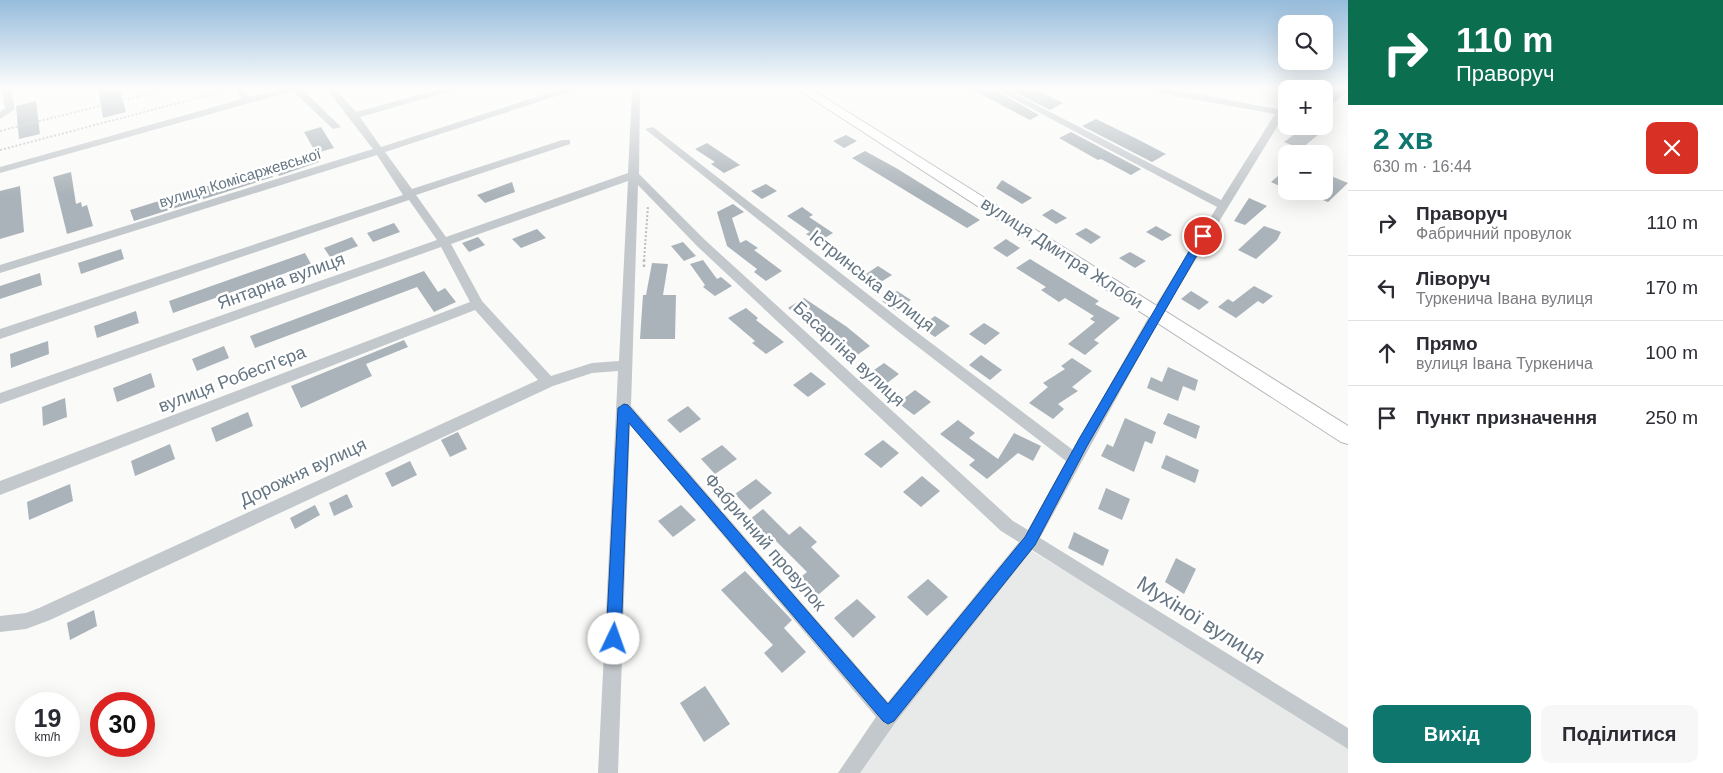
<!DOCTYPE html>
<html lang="uk">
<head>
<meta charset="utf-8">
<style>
	:root { --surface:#fff; --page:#f7f7f7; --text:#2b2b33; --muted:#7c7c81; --line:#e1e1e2; --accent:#0f766e }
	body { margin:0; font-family:Helvetica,sans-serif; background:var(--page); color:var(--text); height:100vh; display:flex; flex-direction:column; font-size:19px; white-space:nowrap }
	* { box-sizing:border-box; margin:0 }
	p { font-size:16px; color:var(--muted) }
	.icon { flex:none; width:28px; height:28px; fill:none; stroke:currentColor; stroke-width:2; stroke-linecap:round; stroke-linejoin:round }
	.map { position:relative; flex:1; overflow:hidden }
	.panel { display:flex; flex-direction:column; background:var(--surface); width:375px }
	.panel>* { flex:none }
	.hud { background:#0b6e4f; color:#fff; overflow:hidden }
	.controls { position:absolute; left:1278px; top:15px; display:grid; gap:10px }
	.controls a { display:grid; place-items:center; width:55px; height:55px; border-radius:10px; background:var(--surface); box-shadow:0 5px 20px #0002; font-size:25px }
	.speed { position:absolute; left:15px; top:692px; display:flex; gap:10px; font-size:25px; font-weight:700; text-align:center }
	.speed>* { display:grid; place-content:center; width:65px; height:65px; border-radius:50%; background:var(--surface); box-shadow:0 5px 20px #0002; line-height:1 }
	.speed small { font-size:12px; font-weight:400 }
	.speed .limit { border:8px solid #d22; background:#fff; color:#111 }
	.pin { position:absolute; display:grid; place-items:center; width:42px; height:42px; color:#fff; margin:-21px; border:2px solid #fff; border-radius:50%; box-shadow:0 1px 5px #0007 }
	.me { position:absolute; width:55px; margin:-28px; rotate:3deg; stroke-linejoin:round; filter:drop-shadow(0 0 4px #0008) }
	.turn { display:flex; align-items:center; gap:18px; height:105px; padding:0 25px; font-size:22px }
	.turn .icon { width:65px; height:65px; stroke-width:2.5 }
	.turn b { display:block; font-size:35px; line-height:42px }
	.round { display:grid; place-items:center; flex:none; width:52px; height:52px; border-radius:10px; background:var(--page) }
	.summary { display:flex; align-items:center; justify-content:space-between; height:85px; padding:0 25px }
	h1 { font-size:30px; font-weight:700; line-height:38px; color:var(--accent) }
	.action { display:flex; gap:10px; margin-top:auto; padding:10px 25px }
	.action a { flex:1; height:58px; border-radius:10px; background:var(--accent); color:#fff; font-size:20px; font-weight:700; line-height:58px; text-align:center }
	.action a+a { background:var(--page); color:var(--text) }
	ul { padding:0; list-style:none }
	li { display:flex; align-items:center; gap:15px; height:65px; padding:0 25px; border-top:1px solid var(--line) }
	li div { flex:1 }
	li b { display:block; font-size:19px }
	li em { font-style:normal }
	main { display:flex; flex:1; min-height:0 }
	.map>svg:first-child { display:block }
</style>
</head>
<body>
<main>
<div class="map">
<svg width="1348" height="773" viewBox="0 0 1348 773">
	<rect width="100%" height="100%" fill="#fafaf8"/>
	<!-- built -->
	<polygon fill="#e8e9e9" points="1018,543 1236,672 1348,746 1348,773 841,773"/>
	<!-- building -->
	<g fill="#aab3b9">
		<polygon points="98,87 119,87 126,112 103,118"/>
		<polygon points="967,87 989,87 1039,115 1030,120"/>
		<polygon points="1005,87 1031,87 1063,103 1050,110"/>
		<polygon points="1324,87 1348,87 1348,91 1324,111"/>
		<polygon points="36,101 40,134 19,139 16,106"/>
		<polygon points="1096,119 1135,138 1166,154 1152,162 1082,126"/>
		<polygon points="321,127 334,148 316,153 304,132"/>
		<polygon points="1303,128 1319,134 1301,149 1284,142"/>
		<polygon points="1071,132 1141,169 1131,175 1101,159 1098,160 1059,138"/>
		<polygon points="846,135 857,141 844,148 833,141"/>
		<polygon points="707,143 740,165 724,173 711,164 715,162 695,149"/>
		<polygon points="865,151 896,168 980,220 967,228 852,158"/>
		<polygon points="312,153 319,162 279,176 272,167"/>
		<polygon points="268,167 273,177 134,221 130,210"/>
		<polygon points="1286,169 1286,189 1271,182"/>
		<polygon points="71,172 76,204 81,202 82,207 87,205 93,226 67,234 53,177"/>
		<polygon points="1331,176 1348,183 1328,202 1310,195 1314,191 1324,191 1324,182"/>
		<polygon points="1002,180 1032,198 1022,204 996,188"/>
		<polygon points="512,182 515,192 485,203 477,195"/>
		<polygon points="766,184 777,191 762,199 751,191"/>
		<polygon points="20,186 24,232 0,239 0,191"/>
		<polygon points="1249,198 1267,206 1245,225 1234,221"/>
		<polygon points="733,204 744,212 732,218 740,243 746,240 758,248 754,250 782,271 766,281 754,272 757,269 727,246 717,212"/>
		<polygon points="802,207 813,215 809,217 833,233 818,242 806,234 810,232 787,216"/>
		<polygon points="1052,209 1067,218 1056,224 1042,215"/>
		<polygon points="394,223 400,232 373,242 367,233"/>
		<polygon points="1156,226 1172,235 1162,241 1146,232"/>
		<polygon points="1264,226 1281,232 1277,240 1256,259 1238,250"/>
		<polygon points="1086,228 1101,237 1091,244 1075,234"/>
		<polygon points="537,229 546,238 521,248 512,239"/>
		<polygon points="352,237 358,246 330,257 324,248"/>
		<polygon points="478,237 485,245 469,252 462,243"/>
		<polygon points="1006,239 1020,248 1007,257 993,248"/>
		<polygon points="683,242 696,256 684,261 671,246"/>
		<polygon points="121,249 124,259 81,274 78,263"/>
		<polygon points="1130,252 1146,261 1135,268 1119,258"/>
		<polygon points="305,253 311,264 173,313 169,301"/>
		<polygon points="1030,259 1099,301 1095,304 1120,318 1094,340 1099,343 1085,355 1068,344 1095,322 1090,319 1094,316 1065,298 1059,302 1041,290 1046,287 1016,268"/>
		<polygon points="703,260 717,279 721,277 732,286 715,296 703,287 705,285 690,264"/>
		<polygon points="652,263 668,264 663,295 676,295 675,339 640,339 643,295 646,295"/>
		<polygon points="878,266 892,275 876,285 863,276"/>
		<polygon points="424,271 438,292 445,288 456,302 434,312 417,287 255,348 250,336"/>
		<polygon points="40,273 42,285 0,299 0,286"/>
		<polygon points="1254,286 1273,296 1263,304 1258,301 1236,318 1218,307 1228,299 1233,302"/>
		<polygon points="897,291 911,300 896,311 882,301"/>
		<polygon points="1191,291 1209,302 1199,310 1181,299"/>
		<polygon points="804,298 847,327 870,346 853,358 788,308"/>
		<polygon points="746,308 758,318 756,320 784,342 766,354 752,343 755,341 728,318"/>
		<polygon points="136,311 139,323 97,338 94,326"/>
		<polygon points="935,316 950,326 935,337 920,327"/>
		<polygon points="984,323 1000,333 985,345 969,334"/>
		<polygon points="404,340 408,347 366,364 372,376 301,408 291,386"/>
		<polygon points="48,341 49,354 11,368 10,354"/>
		<polygon points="224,346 229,358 197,371 192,359"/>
		<polygon points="981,355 1002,370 990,380 969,365"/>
		<polygon points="1072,358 1092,371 1072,387 1078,391 1058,404 1064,409 1053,419 1029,403 1048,387 1043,383 1065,369 1061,366"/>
		<polygon points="884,363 899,374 882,387 867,375"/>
		<polygon points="1168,367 1198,380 1195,391 1183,386 1178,401 1147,388 1151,377 1162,382"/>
		<polygon points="811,372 826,384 808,397 793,385"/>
		<polygon points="151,373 155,387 117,402 113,388"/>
		<polygon points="915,390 931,402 914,415 898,403"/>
		<polygon points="65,398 67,417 43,426 42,407"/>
		<polygon points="688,406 701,419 680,433 667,420"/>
		<polygon points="248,412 253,426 216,442 211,428"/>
		<polygon points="1168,413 1200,426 1196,439 1163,424"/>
		<polygon points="1125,418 1156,432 1152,444 1145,441 1134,472 1101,456 1107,444 1113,447"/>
		<polygon points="958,420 975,433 969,438 998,459 1014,433 1041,446 1033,461 1018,453 987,479 969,465 975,460 940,434"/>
		<polygon points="458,432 467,449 450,457 441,440"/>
		<polygon points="883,440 899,453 881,468 864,454"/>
		<polygon points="170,444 175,459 135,476 131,461"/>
		<polygon points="722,445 737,459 715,474 701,459"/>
		<polygon points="1166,455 1199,470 1195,483 1161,468"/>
		<polygon points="410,461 417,475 392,487 385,473"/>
		<polygon points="922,476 940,491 921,507 903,492"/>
		<polygon points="756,479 772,493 750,510 735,494"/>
		<polygon points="70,484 73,501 29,520 27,502"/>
		<polygon points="1106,488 1130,499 1122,520 1098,509"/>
		<polygon points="347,494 353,507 334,516 329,503"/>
		<polygon points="315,505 320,515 295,529 290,518"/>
		<polygon points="681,505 696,520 673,537 658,521"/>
		<polygon points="763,509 789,535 800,526 817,542 811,547 840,576 818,595 801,577 807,572 768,533 757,542 741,526"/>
		<polygon points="1074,532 1109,550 1103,566 1068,548"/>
		<polygon points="1176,558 1196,569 1184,594 1165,582"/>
		<polygon points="745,571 792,620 784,628 806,652 782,673 764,653 773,645 721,590"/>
		<polygon points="928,579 948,597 927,616 907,597"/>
		<polygon points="857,599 876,617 853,638 834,618"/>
		<polygon points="94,610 97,626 70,640 67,623"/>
		<polygon points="705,686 730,724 704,742 680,703"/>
	</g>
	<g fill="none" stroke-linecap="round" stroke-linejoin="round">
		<!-- major casing -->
		<g stroke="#b5babe" stroke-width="2">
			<polygon id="major" points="794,87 808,87 1348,426 1348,444 1341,442"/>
		</g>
		<!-- path-far1 -->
		<g stroke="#bbbfc2" stroke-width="2" stroke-dasharray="2 2" stroke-linecap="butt">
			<polyline points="0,131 175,87"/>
			<polyline points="0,150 228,90"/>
			<polyline points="644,261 648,206"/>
		</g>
		<!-- path -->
		<polyline stroke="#bbbfc2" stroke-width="2.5" stroke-dasharray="2.5 2.5" stroke-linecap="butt" points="644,267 644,259"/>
		<!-- minor -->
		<g fill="#c3c8cc" fill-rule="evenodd">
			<polygon points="1,87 11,87 15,109 0,119 0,112 5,108"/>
			<polygon points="234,87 242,87 250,97 287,87 300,87 341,127 333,129 293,91 0,173 0,167 242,99"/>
			<path d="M325 87H334L356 112 447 87H460L459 89 360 117 381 147 567 87H579L578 89 385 152 412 189 562 140H570V144L416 195 446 237 628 173 632 91 626 87 640 88 639 174 705 240 1013 521 1028 530 1066 461 900 333 645 129 653 127 910 327 1073 450 1152 311 1217 207 991 87H1002L1221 200 1275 114 1159 93 1149 87H1160L1278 109 1283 101 1286 100V112L1162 315 1040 538 1348 728V749L1032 550 895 723 860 773H838L876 717 630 425 618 773H598L618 371 592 373 553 386 50 620 26 629 0 632V616L26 613 39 608 538 380 475 310 0 495V481L470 302 441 247 0 404V393L437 240 409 200 0 339V329L403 195 377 155 0 273V265L373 149ZM628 181 619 361 592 363 551 376 482 301 451 244ZM638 185 697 246 1001 531 1019 542 888 702 631 406Z"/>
		</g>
		<!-- major -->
		<use href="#major" fill="#fff" fill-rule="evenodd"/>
	</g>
	<!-- sky -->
	<linearGradient id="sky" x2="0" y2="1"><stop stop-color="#96bcdc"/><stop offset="0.45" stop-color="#fdfdfc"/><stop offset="1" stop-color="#fdfdfc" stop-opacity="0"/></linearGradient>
	<rect width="1348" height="195" fill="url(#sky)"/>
	<!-- route -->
	<polygon fill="#1a73e8" stroke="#114b97" points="1203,233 1208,236 1087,446 1035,545 894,721 888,724 883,721 629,423 621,639 619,644 614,646 609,644 606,639 618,408 624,404 628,405 888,704 1025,537 1079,439 1198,236"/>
	<g text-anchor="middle" stroke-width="5" stroke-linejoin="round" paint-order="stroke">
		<!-- far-street labels -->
		<g font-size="15" fill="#657683" stroke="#fff">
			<text transform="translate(240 178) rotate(-17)" y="5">вулиця Комісаржевської</text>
		</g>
		<!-- street labels -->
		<g font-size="18" fill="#657683" stroke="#fff">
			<text transform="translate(1062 253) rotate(33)" y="6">вулиця Дмитра Жлоби</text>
			<text transform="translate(281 281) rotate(-20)" y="6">Янтарна вулиця</text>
			<text transform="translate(872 281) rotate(38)" y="6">Істринська вулиця</text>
			<text transform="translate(849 354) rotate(43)" y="6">Басаргіна вулиця</text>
			<text transform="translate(232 379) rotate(-21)" y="6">вулиця Робесп'єра</text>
			<text transform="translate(303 472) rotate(-25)" y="6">Дорожня вулиця</text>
			<text transform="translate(765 542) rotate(49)" y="6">Фабричний провулок</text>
		</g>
		<!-- near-street labels -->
		<g font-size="21" fill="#657683" stroke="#fff">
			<text transform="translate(1201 620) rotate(32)" y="7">Мухіної вулиця</text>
		</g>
	</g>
</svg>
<div class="controls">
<a><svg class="icon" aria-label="search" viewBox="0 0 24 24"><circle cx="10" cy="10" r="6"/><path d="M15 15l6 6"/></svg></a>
<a>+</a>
<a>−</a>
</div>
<div class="speed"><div>19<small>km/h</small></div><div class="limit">30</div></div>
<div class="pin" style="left:1203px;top:236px;background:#d93025"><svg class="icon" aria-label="arrive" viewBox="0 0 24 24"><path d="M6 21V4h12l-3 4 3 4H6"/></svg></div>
<svg class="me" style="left:614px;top:639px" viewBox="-20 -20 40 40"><circle r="19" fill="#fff"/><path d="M0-13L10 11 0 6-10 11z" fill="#1a73e8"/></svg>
</div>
<section class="panel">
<div class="hud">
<div class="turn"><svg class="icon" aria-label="right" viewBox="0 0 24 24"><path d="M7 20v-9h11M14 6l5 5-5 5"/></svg><div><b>110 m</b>Праворуч</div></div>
</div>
<div class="summary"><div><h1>2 хв</h1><p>630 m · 16:44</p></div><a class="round" style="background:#d93025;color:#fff"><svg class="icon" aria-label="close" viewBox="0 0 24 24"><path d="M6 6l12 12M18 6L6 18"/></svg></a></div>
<ul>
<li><svg class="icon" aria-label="right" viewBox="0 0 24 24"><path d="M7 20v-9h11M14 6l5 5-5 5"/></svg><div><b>Праворуч</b><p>Фабричний провулок</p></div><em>110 m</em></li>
<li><svg class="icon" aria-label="left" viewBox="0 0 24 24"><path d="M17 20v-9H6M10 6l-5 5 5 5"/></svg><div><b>Ліворуч</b><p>Туркенича Івана вулиця</p></div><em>170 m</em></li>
<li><svg class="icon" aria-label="ahead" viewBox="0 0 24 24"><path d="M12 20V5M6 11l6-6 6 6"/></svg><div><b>Прямо</b><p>вулиця Івана Туркенича</p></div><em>100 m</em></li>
<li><svg class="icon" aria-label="arrive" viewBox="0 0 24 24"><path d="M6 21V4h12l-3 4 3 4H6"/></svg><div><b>Пункт призначення</b></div><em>250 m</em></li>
</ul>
<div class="action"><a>Вихід</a><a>Поділитися</a></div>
</section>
</main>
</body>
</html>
